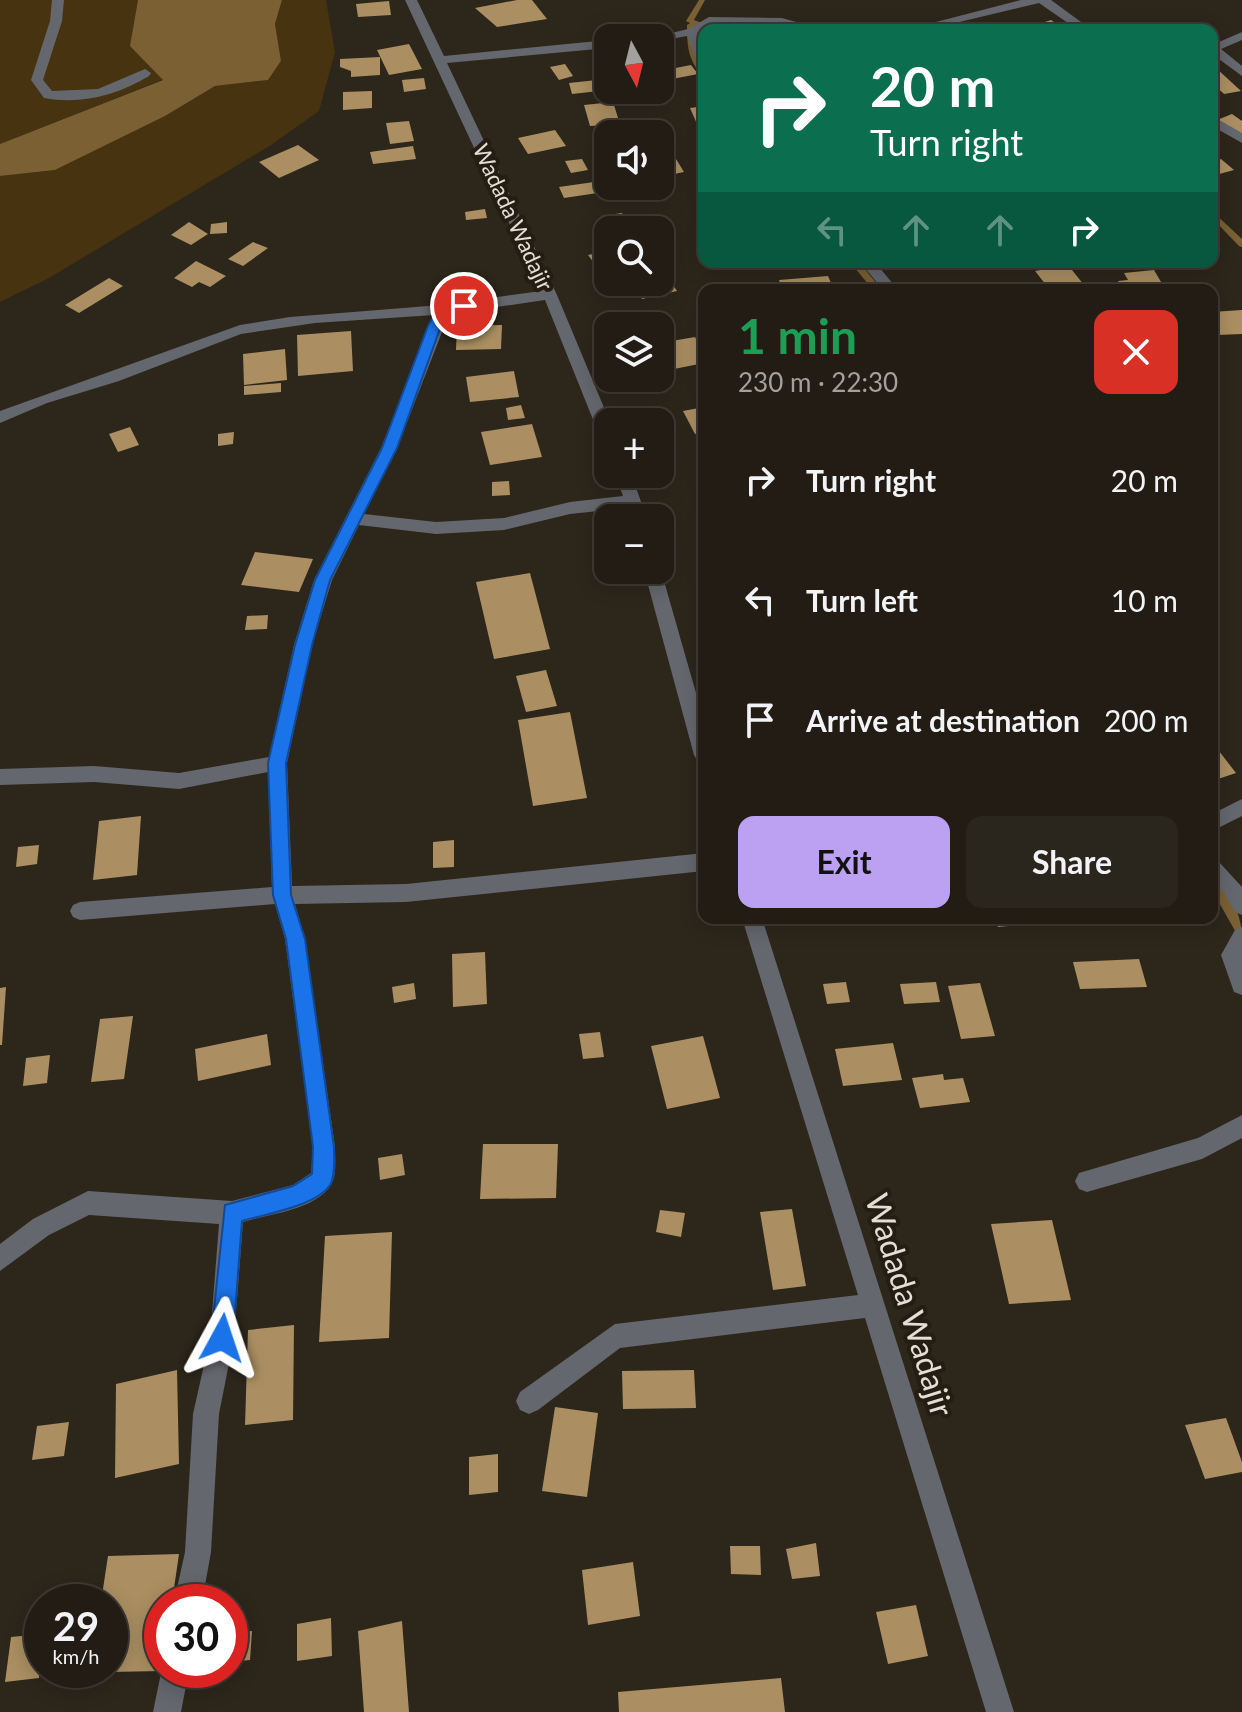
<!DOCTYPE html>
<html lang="en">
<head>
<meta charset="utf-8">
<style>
	:root { --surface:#221c14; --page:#2a251d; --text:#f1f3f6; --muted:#a2a1a0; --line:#3f3a34; --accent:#bca0f2 }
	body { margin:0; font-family:Lato,sans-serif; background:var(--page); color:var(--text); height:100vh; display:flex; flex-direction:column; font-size:30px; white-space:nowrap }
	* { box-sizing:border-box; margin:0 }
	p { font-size:26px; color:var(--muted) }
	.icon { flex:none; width:44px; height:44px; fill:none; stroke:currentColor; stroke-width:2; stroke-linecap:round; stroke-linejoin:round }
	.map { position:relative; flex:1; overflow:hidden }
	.panel { position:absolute; left:698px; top:284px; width:520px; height:640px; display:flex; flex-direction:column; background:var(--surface); border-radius:16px; box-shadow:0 4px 20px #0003,0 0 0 2px var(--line) }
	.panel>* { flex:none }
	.banner { position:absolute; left:698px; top:24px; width:520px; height:244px; border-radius:16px; box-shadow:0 4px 20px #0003,0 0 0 2px var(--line); background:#0b6e4f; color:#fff; overflow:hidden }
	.needle { width:52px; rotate:173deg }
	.fabs { position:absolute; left:594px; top:24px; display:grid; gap:16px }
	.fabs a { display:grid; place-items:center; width:80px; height:80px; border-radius:16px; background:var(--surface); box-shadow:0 4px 20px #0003,0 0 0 2px var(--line); font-size:40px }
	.speed { position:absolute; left:24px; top:1584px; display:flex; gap:16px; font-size:40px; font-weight:700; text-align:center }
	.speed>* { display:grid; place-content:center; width:104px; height:104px; border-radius:50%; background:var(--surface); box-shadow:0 4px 20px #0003,0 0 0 2px var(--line); line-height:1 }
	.speed small { font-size:20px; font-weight:400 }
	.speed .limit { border:12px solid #d22; background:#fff; color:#111 }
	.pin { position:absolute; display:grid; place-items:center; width:68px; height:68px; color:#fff; margin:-34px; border:4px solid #fff; border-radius:50%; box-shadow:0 2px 8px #0007 }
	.me { position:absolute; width:88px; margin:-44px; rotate:5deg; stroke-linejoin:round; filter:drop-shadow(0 0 6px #0008) }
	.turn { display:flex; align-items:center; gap:28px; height:168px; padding:0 40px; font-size:36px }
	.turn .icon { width:104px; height:104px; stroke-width:2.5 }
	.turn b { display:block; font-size:56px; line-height:68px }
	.lanes { display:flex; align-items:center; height:76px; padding:0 40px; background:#0003; justify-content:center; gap:40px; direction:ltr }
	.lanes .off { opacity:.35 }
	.round { display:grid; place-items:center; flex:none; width:84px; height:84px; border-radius:16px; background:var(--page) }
	.head { display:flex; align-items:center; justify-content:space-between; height:136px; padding:0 40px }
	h1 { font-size:48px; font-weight:700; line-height:60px; color:#1e9e55 }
	.cta { display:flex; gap:16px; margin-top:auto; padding:16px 40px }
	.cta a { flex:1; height:92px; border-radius:16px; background:var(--accent); color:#111; font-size:32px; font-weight:700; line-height:92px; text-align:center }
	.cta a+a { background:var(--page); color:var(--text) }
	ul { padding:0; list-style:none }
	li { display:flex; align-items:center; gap:24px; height:120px; padding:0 40px }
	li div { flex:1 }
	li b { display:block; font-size:30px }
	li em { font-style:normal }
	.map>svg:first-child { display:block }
</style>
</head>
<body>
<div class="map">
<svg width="1242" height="1712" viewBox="0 0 1242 1712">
	<rect width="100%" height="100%" fill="#2d261b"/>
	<!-- green -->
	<g fill="#473310">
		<polygon points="0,0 138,0 137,13 164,79 0,144"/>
		<polygon points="282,0 326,0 335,52 319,111 271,145 49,278 0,302 0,176 55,170 165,116 215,86 268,80 281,61 275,24"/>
	</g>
	<!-- water -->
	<polygon fill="#7a6033" points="138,0 282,0 275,24 281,61 268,80 215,86 165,116 55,170 0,176 0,144 163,80 130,46"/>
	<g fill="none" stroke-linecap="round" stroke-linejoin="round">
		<!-- stream -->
		<g fill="#7a6033" fill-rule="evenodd">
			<path d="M699 0H705L694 20 702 23 801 28 805 30 701 27 695 25V50L704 68V75H701C688 58 687 46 687 25L690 23 686 21Z"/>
			<polygon points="1212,211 1242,239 1242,247 1239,246 1212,218"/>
			<polygon points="850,262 859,262 882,290 873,290"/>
			<path d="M1212 882C1232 892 1242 917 1242 937L1238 936 1217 899 1212 895Z"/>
		</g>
	</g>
	<!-- building -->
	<g fill="#ab8f62">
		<polygon points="517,0 532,0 547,19 497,27 475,8"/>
		<polygon points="389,1 391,15 358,17 356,4"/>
		<polygon points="1051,20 1065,30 1026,28"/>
		<polygon points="409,44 422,69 389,75 377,50"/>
		<polygon points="380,57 380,75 351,77 351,71 340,67 340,59"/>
		<polygon points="565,64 573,76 559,80 550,67"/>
		<polygon points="691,65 698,74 662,81 660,78 660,71"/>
		<polygon points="1216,68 1241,91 1224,94 1212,83 1212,69"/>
		<polygon points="608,73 608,90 572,94 569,83 597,80 595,74"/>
		<polygon points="424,78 426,89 404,92 402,80"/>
		<polygon points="372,91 372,108 343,110 343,92"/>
		<polygon points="613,102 620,124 590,126 584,105"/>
		<polygon points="704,106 704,123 697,124 690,108"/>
		<polygon points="1232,114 1242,121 1242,136 1217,120"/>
		<polygon points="409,121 414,141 390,144 386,123"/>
		<polygon points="555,130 566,146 528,154 518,138"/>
		<polygon points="298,145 319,160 279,178 259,162"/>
		<polygon points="413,146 416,159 373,164 370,152"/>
		<polygon points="673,154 684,172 660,177 660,157"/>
		<polygon points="582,159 588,170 571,173 565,161"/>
		<polygon points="1221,159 1234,170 1212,176 1212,162"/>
		<polygon points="608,180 608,186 616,186 618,190 564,198 559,187"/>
		<polygon points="485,209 487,218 466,220 465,212"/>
		<polygon points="622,213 628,230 606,230 601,216"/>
		<polygon points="189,222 208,234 191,245 171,235"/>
		<polygon points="227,222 227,233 210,234 211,224"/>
		<polygon points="253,242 268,248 243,266 228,259"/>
		<polygon points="608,251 608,274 603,275 588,255"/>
		<polygon points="196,261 226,276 210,287 199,282 192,287 174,278"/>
		<polygon points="660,264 677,291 642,299 633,282 660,282"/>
		<polygon points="1068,265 1088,290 1050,290 1035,271"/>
		<polygon points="1154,270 1164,287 1123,290 1118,281 1128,280 1124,273"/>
		<polygon points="828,276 834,290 782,290 779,280"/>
		<polygon points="109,278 123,286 79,313 65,305"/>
		<polygon points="1242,310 1242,334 1217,335 1212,325 1212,312"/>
		<polygon points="502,325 501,349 456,350 457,326"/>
		<polygon points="351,331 353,371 298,376 297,335"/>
		<polygon points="695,337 704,354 704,363 669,370 660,350 660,343"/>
		<polygon points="285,349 287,380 244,385 243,354"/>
		<polygon points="514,371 519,397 470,402 466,377"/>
		<polygon points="281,383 281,392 244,395 244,386"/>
		<polygon points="521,405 525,418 508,420 506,408"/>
		<polygon points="704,407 704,433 695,434 683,411"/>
		<polygon points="532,424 542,457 490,465 481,432"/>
		<polygon points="130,427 139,445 118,452 109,434"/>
		<polygon points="234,432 233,444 218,446 218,434"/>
		<polygon points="509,481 510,495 492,496 492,482"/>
		<polygon points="255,552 313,559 299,592 241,585"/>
		<polygon points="530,573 550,649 494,659 476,582"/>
		<polygon points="268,615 267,629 245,630 247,616"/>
		<polygon points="546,670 557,706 526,712 516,676"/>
		<polygon points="570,712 587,798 533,806 518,720"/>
		<polygon points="1212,742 1236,773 1212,781"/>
		<polygon points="141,816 137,875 93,880 99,821"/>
		<polygon points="454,840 454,867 433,868 433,842"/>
		<polygon points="39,845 37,864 16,867 18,847"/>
		<polygon points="995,918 1027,918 1029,924 998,927"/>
		<polygon points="485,952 487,1004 453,1007 452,954"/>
		<polygon points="1139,959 1147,987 1080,989 1073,962"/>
		<polygon points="846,982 850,1002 827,1004 823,984"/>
		<polygon points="936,982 940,1002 904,1004 900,984"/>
		<polygon points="414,983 416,999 394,1003 392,987"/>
		<polygon points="980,983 995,1036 961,1039 948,986"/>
		<polygon points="6,987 2,1045 0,1045 0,988"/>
		<polygon points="133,1016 124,1079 91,1082 100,1019"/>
		<polygon points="600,1032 604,1057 583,1059 579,1034"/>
		<polygon points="267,1034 271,1065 198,1081 195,1049"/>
		<polygon points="703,1036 720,1098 667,1109 651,1046"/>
		<polygon points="893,1043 902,1080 843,1086 835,1049"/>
		<polygon points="50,1055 47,1083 23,1086 26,1058"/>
		<polygon points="943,1074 944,1080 963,1078 970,1102 920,1108 912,1078"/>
		<polygon points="483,1144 558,1144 556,1198 480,1199"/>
		<polygon points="402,1154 405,1175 380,1180 378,1158"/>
		<polygon points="792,1209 806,1286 773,1290 760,1212"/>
		<polygon points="660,1210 685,1213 681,1237 656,1232"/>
		<polygon points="1052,1220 1071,1300 1009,1304 991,1224"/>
		<polygon points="392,1232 389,1338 319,1342 325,1236"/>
		<polygon points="294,1325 293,1420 245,1425 248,1330"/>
		<polygon points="177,1370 179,1464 115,1478 116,1384"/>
		<polygon points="694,1370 696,1408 623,1409 622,1371"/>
		<polygon points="555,1407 598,1413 587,1497 542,1491"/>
		<polygon points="1226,1418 1242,1462 1242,1472 1205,1479 1185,1425"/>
		<polygon points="69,1422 64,1456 32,1460 37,1426"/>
		<polygon points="498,1454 498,1492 469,1495 469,1457"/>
		<polygon points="816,1543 820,1576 792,1579 786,1549"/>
		<polygon points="730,1546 760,1546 761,1575 731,1574"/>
		<polygon points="179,1554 172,1602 162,1602 162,1671 110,1672 110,1602 101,1602 108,1556"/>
		<polygon points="633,1562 640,1616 588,1625 582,1570"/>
		<polygon points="916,1605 928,1656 888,1664 876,1612"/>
		<polygon points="331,1618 332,1656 297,1661 297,1624"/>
		<polygon points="402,1621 409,1712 364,1712 358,1631"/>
		<polygon points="252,1631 250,1660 230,1662 230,1633"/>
		<polygon points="42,1634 39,1678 5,1682 11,1637"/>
		<polygon points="781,1678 785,1712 619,1712 618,1692"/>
	</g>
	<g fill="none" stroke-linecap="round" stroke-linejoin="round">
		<!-- minor -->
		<g fill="#64676d" fill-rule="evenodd">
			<path d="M52 0H64L62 21 43 80 52 91 98 89 145 69 151 73 149 76C118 95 81 105 44 98L31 80 50 21Z"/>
			<path d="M405 0H417L444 56 608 40V48L447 63 557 295 610 422 608 442 600 437 545 300 449 314 397 448 364 514 436 522 504 518 570 502 623 496 615 474H631L647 518H631L627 508 570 514 504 530 436 534 359 525 332 580 312 645 287 763 292 886 406 884 704 853V871L406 902 295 904 305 939 335 1147C335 1158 337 1176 331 1185 315 1210 269 1214 243 1222L234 1338 219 1414 211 1552 202 1602H174L185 1552 193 1414 210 1338 219 1224 89 1215 49 1235 0 1271V1244L33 1219 88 1191 232 1201 293 1185 311 1173 313 1147 285 939 275 904 80 920 73 917 70 911 73 905 80 902 272 887 268 772 179 789 94 782 0 785V769L94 766 179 773 269 757 294 645 314 580 381 448 434 315 315 323 241 334 119 381 47 403 0 423V411L240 325 290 317 441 305 541 291Z"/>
			<polygon points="1021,0 1051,0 1092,30 1078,30 1039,3 926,30 905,30"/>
			<path d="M709 17 782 18 825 30C787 30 730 13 697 33L704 50V69L698 65 687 36 660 41V38H651L688 29Z"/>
			<polygon points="1242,32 1242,40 1221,49 1242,66 1242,76 1212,54 1212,45"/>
			<polygon points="1212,116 1242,133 1242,143 1212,126"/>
			<polygon points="860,262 875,262 898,290 883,290"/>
			<polygon points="660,567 704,721 704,763 697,760 694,755 644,570 660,570"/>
			<polygon points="1242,799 1242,816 1212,831 1212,814"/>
			<polygon points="1212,859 1219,862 1242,887 1242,915 1235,912 1223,891 1212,881"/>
			<polygon points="742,918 762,918 1014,1712 986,1712 865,1318 620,1348 538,1410 529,1414 520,1410 516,1401 520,1392 615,1324 858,1295"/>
			<polygon points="1242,927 1242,995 1234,992 1221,955 1235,930"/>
			<polygon points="1242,1115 1242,1138 1202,1159 1087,1192 1079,1189 1075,1181 1079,1173 1198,1138"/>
			<polygon points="162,1668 162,1670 189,1670 181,1712 153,1712"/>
		</g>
	</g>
	<!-- route -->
	<path fill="#1a73e8" stroke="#114b97" stroke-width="2" d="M464 302 471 306 469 309 448 313 441 326 397 448 330 580 312 645 286 763 291 895 305 939 334 1147C334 1157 336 1176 330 1185 316 1206 266 1214 242 1221L233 1338 230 1346 222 1349 214 1346 211 1338 225 1205 293 1186 312 1174 313 1147 286 939 273 895 268 763 295 645 315 580 382 448 428 326 438 307Z"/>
	<g text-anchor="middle" stroke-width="8" stroke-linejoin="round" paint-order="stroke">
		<!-- far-street labels -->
		<g font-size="22" fill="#e3dfd8" stroke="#231d12">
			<text transform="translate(513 217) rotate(65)" y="8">Wadada Wadajir</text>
		</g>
		<!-- near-street labels -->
		<g font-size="32" fill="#e3dfd8" stroke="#231d12">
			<text transform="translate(909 1305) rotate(73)" y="11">Wadada Wadajir</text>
		</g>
	</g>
</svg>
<div class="fabs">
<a><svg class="needle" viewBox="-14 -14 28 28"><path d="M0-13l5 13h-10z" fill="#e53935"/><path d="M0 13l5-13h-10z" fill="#a2a1a0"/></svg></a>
<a><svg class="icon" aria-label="sound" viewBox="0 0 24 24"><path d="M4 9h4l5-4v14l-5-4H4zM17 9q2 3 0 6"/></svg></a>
<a><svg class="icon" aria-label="search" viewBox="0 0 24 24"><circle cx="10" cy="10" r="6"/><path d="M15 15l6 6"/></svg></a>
<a><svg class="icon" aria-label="layers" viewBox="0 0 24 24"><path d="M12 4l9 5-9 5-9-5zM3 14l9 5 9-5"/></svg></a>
<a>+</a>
<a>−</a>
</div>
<div class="speed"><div>29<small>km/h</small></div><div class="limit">30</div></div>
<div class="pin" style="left:464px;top:306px;background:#d93025"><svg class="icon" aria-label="arrive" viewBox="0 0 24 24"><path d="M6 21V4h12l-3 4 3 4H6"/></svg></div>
<svg class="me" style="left:222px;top:1338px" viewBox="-20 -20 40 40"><path d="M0-17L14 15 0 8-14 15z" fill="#1a73e8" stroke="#fff" stroke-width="4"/></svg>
<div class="banner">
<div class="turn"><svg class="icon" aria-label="right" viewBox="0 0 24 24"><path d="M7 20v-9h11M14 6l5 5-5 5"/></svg><div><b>20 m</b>Turn right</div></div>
<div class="lanes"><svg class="icon off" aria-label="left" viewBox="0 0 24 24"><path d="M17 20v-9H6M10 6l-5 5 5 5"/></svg><svg class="icon off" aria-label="ahead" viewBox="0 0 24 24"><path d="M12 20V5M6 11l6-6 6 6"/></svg><svg class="icon off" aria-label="ahead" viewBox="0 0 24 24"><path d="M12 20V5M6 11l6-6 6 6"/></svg><svg class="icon" aria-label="right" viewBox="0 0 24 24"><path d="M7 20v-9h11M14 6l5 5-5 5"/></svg></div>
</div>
<section class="panel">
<div class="head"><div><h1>1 min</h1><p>230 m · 22:30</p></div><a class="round" style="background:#d93025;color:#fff"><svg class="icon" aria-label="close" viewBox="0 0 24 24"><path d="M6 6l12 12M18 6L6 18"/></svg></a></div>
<ul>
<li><svg class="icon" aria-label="right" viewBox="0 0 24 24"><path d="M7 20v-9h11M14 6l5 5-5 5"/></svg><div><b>Turn right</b></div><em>20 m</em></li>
<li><svg class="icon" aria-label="left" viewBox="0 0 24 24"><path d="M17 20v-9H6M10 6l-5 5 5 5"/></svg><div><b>Turn left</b></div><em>10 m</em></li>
<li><svg class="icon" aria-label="arrive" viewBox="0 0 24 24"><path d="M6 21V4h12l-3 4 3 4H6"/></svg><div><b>Arrive at destination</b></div><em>200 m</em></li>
</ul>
<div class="cta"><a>Exit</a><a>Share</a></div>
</section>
</div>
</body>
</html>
